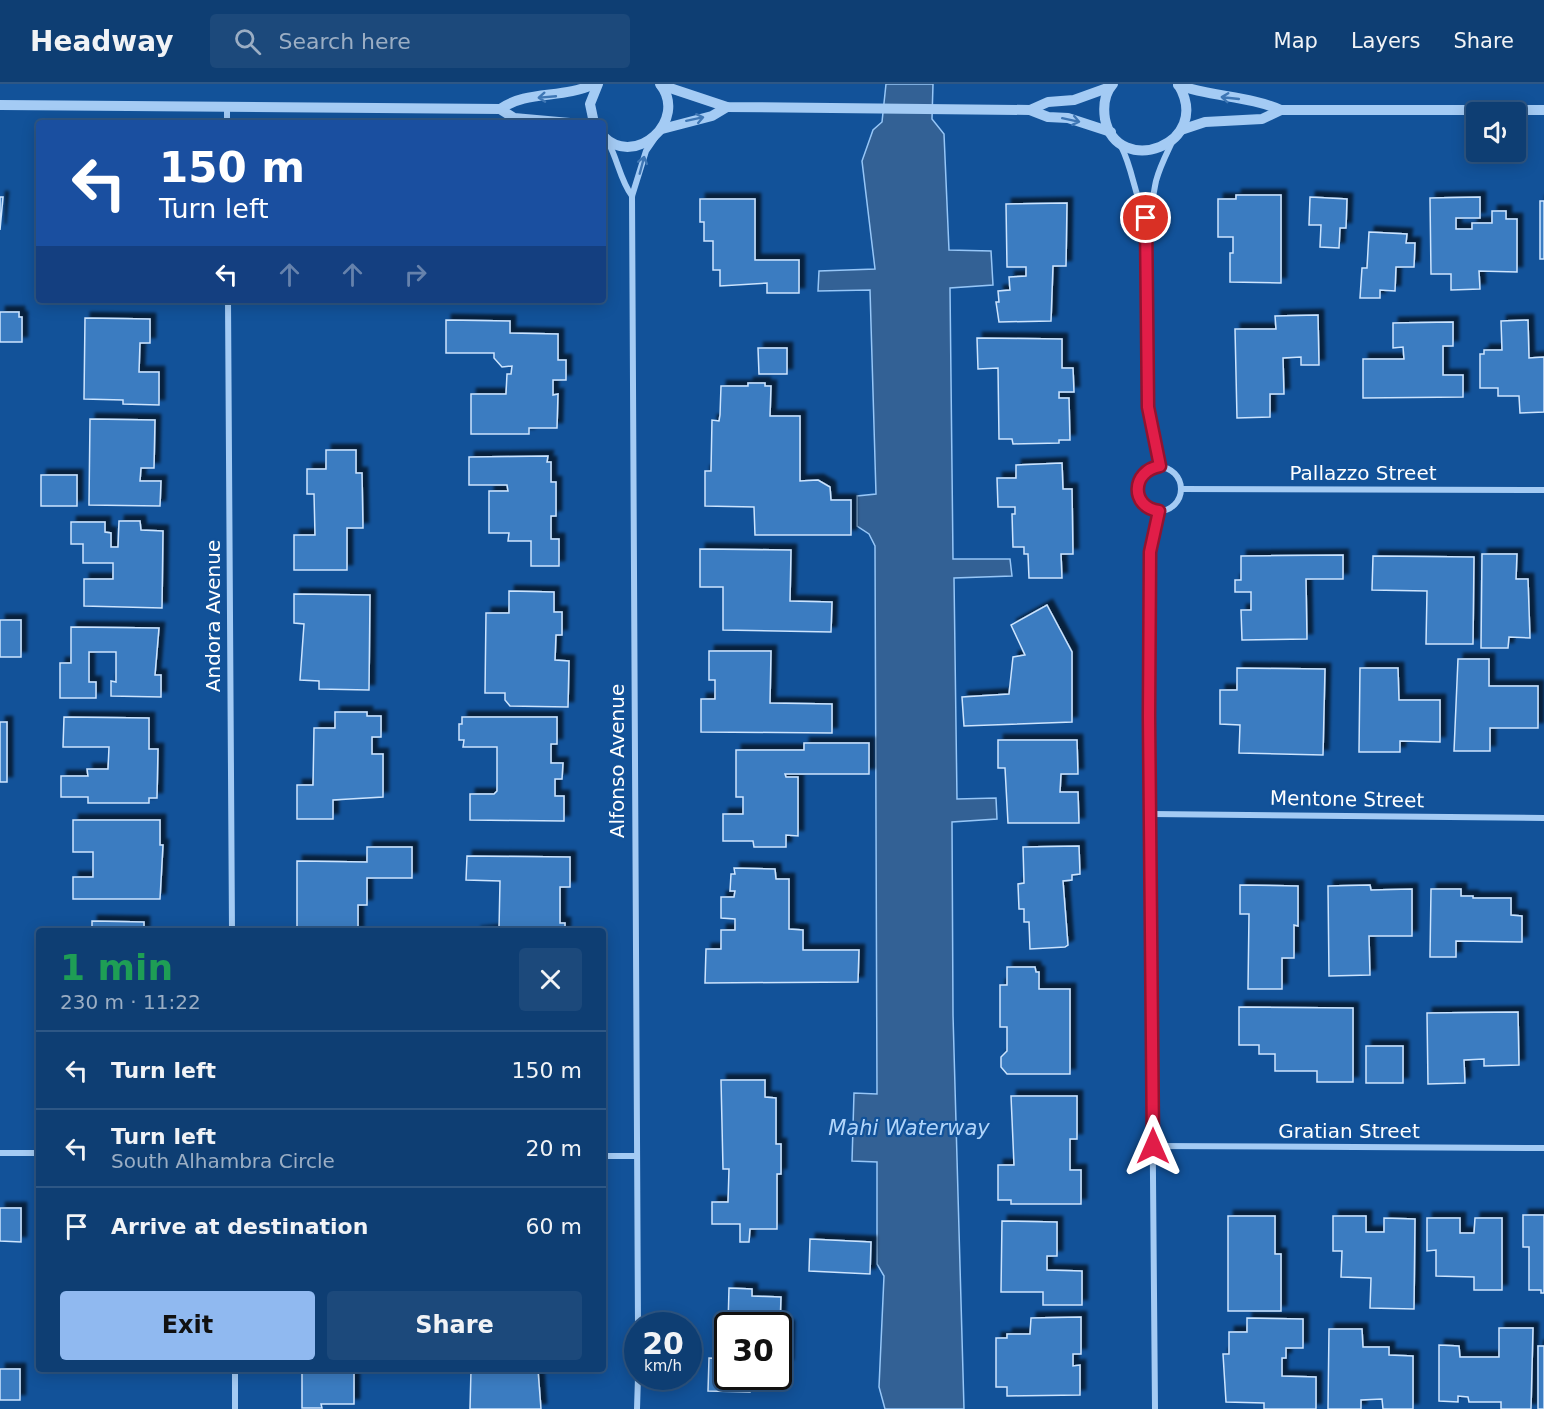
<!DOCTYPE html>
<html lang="en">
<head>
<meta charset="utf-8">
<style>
	:root { --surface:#0e3e73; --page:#1c497b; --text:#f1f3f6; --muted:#9baec4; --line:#2e5785; --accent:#90b9f0 }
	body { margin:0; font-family:"DejaVu Sans",sans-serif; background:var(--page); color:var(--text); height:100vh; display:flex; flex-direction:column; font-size:22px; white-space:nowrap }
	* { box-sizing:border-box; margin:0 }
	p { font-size:20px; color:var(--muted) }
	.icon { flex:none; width:33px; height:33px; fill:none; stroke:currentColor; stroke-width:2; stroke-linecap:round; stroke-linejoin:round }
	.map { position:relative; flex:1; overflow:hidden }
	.drawer { position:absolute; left:36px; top:844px; width:570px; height:444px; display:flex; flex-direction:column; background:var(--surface); border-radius:6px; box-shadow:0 3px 15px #0003,0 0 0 2px var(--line) }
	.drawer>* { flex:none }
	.guide { position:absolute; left:36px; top:36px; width:570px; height:183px; border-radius:6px; box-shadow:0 3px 15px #0003,0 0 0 2px var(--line); background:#1a4fa0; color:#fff; overflow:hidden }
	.buttons { position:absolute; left:1466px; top:18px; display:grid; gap:12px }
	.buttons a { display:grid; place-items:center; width:60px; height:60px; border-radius:6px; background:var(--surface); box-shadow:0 3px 15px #0003,0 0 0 2px var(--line); font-size:30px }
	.speed { position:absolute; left:624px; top:1228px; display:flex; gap:12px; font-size:30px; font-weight:700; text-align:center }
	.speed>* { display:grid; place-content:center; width:78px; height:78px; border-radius:50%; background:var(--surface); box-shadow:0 3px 15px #0003,0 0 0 2px var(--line); line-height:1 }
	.speed small { font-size:15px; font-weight:400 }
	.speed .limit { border:3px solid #111; border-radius:9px; background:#fff; color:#111 }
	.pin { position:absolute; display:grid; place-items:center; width:51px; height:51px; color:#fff; margin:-26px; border:3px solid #fff; border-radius:50%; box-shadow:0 2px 6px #0007 }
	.me { position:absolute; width:66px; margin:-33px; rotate:0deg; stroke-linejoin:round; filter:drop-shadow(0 0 4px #0008) }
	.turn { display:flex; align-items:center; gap:21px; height:126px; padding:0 24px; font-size:27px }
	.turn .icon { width:78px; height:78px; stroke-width:2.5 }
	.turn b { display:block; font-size:42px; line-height:51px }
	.lanes { display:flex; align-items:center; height:57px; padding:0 24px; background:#0003; justify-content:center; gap:30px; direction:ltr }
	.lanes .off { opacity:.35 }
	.round { display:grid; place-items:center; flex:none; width:63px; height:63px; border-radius:6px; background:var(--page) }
	.headline { display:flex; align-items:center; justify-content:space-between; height:102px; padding:0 24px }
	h1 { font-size:36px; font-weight:600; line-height:45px; color:#1e9e55 }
	.action { display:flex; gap:12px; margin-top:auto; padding:12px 24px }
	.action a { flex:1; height:69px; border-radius:6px; background:var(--accent); color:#111; font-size:24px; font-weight:600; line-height:69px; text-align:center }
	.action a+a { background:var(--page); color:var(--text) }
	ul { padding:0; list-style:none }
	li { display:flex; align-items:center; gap:18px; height:78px; padding:0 24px; border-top:2px solid var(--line) }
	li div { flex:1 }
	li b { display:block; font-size:22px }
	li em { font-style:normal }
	header { display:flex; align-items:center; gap:36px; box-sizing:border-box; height:84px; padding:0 30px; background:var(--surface); border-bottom:2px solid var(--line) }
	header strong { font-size:28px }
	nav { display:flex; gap:33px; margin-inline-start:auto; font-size:21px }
	.search { width:420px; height:54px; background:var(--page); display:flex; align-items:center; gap:15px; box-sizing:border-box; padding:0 21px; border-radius:6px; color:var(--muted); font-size:22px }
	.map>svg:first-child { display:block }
</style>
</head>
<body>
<header>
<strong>Headway</strong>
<div class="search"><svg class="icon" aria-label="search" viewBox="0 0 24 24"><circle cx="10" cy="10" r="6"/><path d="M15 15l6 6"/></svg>Search here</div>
<nav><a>Map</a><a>Layers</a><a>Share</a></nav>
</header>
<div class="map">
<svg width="1544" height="1325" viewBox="0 0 1544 1325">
	<defs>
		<filter id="shadow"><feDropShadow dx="5.5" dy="-5.5" stdDeviation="1.5" flood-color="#0009"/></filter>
	</defs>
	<rect width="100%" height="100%" fill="#125299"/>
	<!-- water -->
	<polygon fill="#336195" stroke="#96c6f7" stroke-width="1.5" points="886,0 933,0 932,35 944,50 949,166 991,167 993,201 950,204 953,475 1010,475 1012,492 954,494 957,715 996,714 997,735 952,738 953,931 964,1325 885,1325 879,1303 884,1192 877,1180 877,1078 852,1077 854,1009 877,1010 875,462 869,450 857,442 857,412 876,410 870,206 818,207 819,187 875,185 862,77 873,46 882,38"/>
	<!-- building -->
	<g fill="#3a7bc1" stroke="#cce4fe" stroke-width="1.5" filter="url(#shadow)">
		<polygon points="1236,111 1281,111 1281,199 1230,198 1230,169 1233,169 1233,153 1218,153 1218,115 1236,115"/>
		<polygon points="0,113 3,113 0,146"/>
		<polygon points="1310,113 1347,115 1346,144 1340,144 1339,164 1320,163 1321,141 1309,141"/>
		<polygon points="1480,113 1480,134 1456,134 1456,145 1472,145 1472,139 1492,139 1492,127 1506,127 1506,135 1517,135 1517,188 1479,187 1480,205 1451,206 1451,190 1431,190 1430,114"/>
		<polygon points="700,115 755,115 755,176 799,176 799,209 767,209 767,199 720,202 720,186 713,186 713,157 704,157 704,138 700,138"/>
		<rect x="1540" y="117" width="4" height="58"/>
		<polygon points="1067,119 1066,182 1053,182 1051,237 999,238 996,218 999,218 998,207 1010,206 1009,193 1026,192 1026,183 1007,183 1006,120"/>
		<polygon points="39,122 39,153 35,153 35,123"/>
		<polygon points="1369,148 1407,150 1406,159 1415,159 1414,183 1396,183 1395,207 1380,206 1380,214 1360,214 1362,184 1367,184"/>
		<rect x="462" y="216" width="45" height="2"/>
		<polygon points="0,228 19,228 19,233 22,233 22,258 0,258"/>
		<polygon points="1318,231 1319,281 1301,281 1301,273 1283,274 1284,310 1270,310 1270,333 1237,334 1235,245 1276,245 1275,232"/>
		<polygon points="85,234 150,235 150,259 140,259 139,288 159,288 159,321 123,320 123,316 84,315"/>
		<polygon points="446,236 510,237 510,249 558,250 558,276 566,276 566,296 553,296 553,311 558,310 557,344 529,344 529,350 471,350 471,310 506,310 507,290 511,290 512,282 502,283 494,274 494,269 446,269"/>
		<polygon points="1528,236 1529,274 1544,273 1544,328 1520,329 1519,312 1498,312 1498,304 1480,304 1480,270 1484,270 1484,266 1502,266 1501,237"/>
		<polygon points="1453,238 1453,262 1443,262 1443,291 1463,291 1463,313 1363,314 1363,275 1404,275 1403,263 1393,264 1393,239"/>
		<polygon points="977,254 1062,255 1062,284 1073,284 1074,308 1059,308 1059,314 1069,314 1070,356 1059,356 1059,359 1013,360 1012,355 999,355 998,284 978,285"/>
		<polygon points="758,264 787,264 787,290 759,290"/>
		<polygon points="748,299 765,299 765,302 771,302 770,332 800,332 800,397 818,396 830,403 831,416 851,416 851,451 755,451 754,423 705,422 705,387 711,387 712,336 719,337 720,331 721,302 748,302"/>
		<polygon points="90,335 155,336 154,384 141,384 140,397 161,397 160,422 89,421"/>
		<polygon points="326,366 356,366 356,389 362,389 363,444 347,444 347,486 294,486 294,451 315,451 314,410 307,410 307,385 326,385"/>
		<polygon points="548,372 547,378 551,378 551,398 556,398 556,432 551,432 551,455 559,455 559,482 531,482 531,457 508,457 509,449 489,449 489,407 508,407 507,401 469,401 469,373"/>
		<polygon points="1062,379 1063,405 1072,405 1073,470 1061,470 1062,494 1029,494 1028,470 1024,470 1024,463 1013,463 1012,430 1015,430 1015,423 998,423 997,394 1016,394 1016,381"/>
		<rect x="41" y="391" width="36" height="31"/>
		<polygon points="119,437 140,437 141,446 163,447 162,524 84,522 84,495 113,495 113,479 83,479 83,460 71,460 71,438 105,438 105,448 111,449 111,463 118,463"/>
		<polygon points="700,465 791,466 790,517 832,518 831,548 723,546 723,503 700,503"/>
		<polygon points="1482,470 1517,470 1516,495 1528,495 1530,554 1509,553 1508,564 1481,564"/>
		<polygon points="1343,471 1343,495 1306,495 1307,555 1242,556 1241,526 1251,526 1251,508 1235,508 1235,496 1241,496 1241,472"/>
		<polygon points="1373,472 1474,473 1473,560 1426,560 1427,507 1372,506"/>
		<polygon points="509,507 554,508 554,528 562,528 562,551 556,551 555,576 569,577 568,623 510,622 505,616 505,609 485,609 486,529 509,529"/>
		<polygon points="294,510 370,511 369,606 319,605 319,597 300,596 304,540 294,539"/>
		<polygon points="1047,521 1072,568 1072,638 964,642 962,613 1009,610 1013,573 1025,571 1011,541"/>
		<rect x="0" y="536" width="21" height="37"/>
		<polygon points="71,543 159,544 155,591 161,591 161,613 111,612 111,597 116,598 116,568 89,568 89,598 96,598 96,614 60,614 60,579 71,579"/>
		<polygon points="709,567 771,567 770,619 832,620 832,649 701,648 701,615 715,615 715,596 709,596"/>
		<polygon points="1458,575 1489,575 1489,602 1538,602 1538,644 1490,644 1490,667 1454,667"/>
		<polygon points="1237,584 1325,585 1323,671 1239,669 1240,641 1220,640 1220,606 1237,606"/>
		<polygon points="1360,584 1398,584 1399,616 1440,616 1440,658 1400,657 1400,668 1359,668"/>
		<polygon points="335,628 367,628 367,632 381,632 381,653 372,653 372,670 383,670 383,713 333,716 333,735 297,735 297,701 313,701 314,644 335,644"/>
		<polygon points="64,633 149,634 149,665 158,665 157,714 149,714 149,719 88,719 88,713 61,713 61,692 88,692 87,685 108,685 109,663 63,663"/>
		<polygon points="462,633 557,633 557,660 551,660 551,679 563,679 562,695 555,695 555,712 564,712 564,737 470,736 470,710 494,710 497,707 497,663 463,663 464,656 459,656 459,640 462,640"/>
		<rect x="0" y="638" width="7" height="60"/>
		<polygon points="998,656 1077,656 1078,690 1061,690 1060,708 1078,708 1079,739 1008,739 1005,684 998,684"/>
		<polygon points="804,659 869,659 869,690 785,690 786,693 798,693 798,752 786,751 786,763 754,763 753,757 723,757 723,730 743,730 743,713 736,713 736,666 804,666"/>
		<polygon points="73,736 160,736 160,761 163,761 160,815 73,815 73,793 93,793 93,768 73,768"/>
		<polygon points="1079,762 1080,790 1072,791 1072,796 1063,797 1068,861 1065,863 1030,865 1029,838 1024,838 1024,825 1019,825 1018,800 1024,799 1023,763"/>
		<polygon points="367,763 412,763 412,794 367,794 367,821 358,821 358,848 297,848 297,777 367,778"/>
		<polygon points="467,772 570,773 570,803 560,803 560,839 565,839 565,848 475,848 499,846 500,797 466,796"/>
		<polygon points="734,784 775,785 776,795 789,795 789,845 803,846 803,866 859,866 858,898 705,899 706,865 721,865 721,846 735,846 735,835 721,834 721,813 734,813 735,807 730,807 731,790 735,790"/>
		<polygon points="1240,801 1298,802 1298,842 1294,841 1294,874 1282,874 1282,905 1248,905 1249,830 1240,830"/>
		<polygon points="1370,801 1371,806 1412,805 1412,852 1369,852 1370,891 1329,892 1328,802"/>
		<polygon points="1431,805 1461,805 1461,812 1473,812 1473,814 1511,814 1511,831 1522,832 1522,858 1456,857 1456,873 1430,873"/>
		<polygon points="92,837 144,838 144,848 92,848"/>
		<polygon points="1007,883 1035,883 1036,888 1039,888 1039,905 1070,905 1070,990 1007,990 1001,983 1001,973 1007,967 1007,943 1000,943 1000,901 1007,901"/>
		<polygon points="1239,923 1353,924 1353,998 1317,998 1317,987 1275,987 1275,970 1259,970 1259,961 1239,961"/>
		<polygon points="1518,928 1519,981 1484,982 1484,975 1464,976 1465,999 1428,1000 1427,929"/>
		<rect x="1366" y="962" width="37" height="37"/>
		<polygon points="721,996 765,996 765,1013 776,1014 776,1060 781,1060 781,1090 777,1090 777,1145 750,1145 749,1158 740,1158 740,1140 712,1140 712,1118 728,1118 729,1085 723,1085"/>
		<polygon points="1011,1012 1077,1012 1077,1055 1070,1055 1070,1086 1081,1086 1081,1120 1011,1120 1011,1116 998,1116 998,1081 1014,1081"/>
		<polygon points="0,1124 21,1124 21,1158 0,1157"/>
		<polygon points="1523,1131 1544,1131 1544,1209 1541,1209 1541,1206 1529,1206 1529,1163 1523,1163"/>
		<polygon points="1228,1132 1275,1132 1275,1170 1281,1170 1281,1227 1228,1227"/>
		<polygon points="1333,1132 1366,1132 1366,1148 1384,1148 1384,1134 1415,1135 1414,1225 1370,1224 1371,1194 1341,1193 1342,1167 1333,1167"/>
		<polygon points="1427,1134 1460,1134 1460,1149 1474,1149 1475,1134 1502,1134 1502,1206 1474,1206 1474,1193 1436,1192 1436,1166 1427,1167"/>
		<polygon points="1002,1137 1057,1138 1057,1172 1047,1172 1047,1186 1082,1187 1082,1221 1043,1221 1043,1208 1001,1208"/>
		<polygon points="810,1155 871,1158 870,1190 809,1187"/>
		<polygon points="729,1204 752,1205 752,1212 781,1213 780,1242 789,1242 788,1281 778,1281 778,1242 728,1242"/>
		<polygon points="1081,1233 1081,1270 1073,1270 1073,1282 1080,1281 1080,1311 1007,1312 1007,1303 996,1303 996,1254 1007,1254 1007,1250 1030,1250 1031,1234"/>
		<polygon points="1247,1234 1303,1235 1303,1264 1286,1264 1286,1274 1282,1274 1282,1292 1316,1293 1316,1325 1264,1325 1264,1319 1226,1318 1223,1270 1229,1270 1229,1248 1247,1248"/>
		<polygon points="1499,1244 1533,1244 1531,1325 1501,1325 1501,1318 1469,1318 1468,1313 1458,1312 1458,1318 1439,1317 1439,1261 1459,1262 1460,1273 1499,1273"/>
		<polygon points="1329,1245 1362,1245 1363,1263 1389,1263 1389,1271 1413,1272 1413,1325 1383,1325 1382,1315 1361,1316 1361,1325 1328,1325"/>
		<rect x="1538" y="1262" width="6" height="63"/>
		<polygon points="709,1274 728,1275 728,1293 778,1293 778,1302 750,1301 750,1308 708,1307"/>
		<rect x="0" y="1285" width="20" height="31"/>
		<polygon points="75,1286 117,1286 117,1288"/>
		<polygon points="302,1286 354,1286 354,1320 321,1320 322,1324 302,1324"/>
		<polygon points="471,1286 538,1286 541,1325 470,1325"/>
	</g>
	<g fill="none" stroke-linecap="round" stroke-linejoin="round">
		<!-- minor -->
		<g stroke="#a4cbf4" stroke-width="6">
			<polyline points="227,39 227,22"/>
			<path d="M608 58C618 76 620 96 632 112"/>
			<path d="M1121 62C1133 85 1134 111 1146 134L1148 323 1159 382"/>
			<path d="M1146 134C1153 121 1153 111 1156 97 1160 82 1167 69 1173 56"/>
			<polyline points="228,216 232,848"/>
			<circle cx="1159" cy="405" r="22"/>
			<polyline points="1181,405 1544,406"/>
			<polyline points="1151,730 1544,734"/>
			<polyline points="1153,1062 1544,1064"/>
			<polyline points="0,1069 39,1069"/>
			<polyline points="603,1072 635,1072"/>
			<polyline points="638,1242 632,112 646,67 655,54"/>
			<polyline points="235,1286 235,1325"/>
			<polyline points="637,1325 638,1293"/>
			<polyline points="1155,1325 1149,632 1150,468 1159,427"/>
		</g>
		<!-- tertiary -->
		<g stroke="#a4cbf4" stroke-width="10">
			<path d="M1113 0C1105 9 1103 22 1105 35 1117 95 1215 61 1178 0"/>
			<polyline points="661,1 727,23 1030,26 1048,33 1068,34 1111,48"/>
			<path d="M1178 1C1212 13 1249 12 1281 26H1544"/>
			<polyline points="0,21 500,25 514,34 570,39"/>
			<path d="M500 25C527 6 563 15 594 0"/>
			<polyline points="1030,26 1048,18 1074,16 1110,3"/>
			<polyline points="594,39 590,20 598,0"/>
			<polyline points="662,45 712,32 727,23"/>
			<polyline points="1181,46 1205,38 1262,35 1281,26"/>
			<path d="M603 52C635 85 689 36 660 0"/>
		</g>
	</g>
	<!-- one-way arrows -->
	<defs><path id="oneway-shaft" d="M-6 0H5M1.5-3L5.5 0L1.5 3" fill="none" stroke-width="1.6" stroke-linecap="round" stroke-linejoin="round" transform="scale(1.5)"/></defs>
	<g stroke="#3e76b4">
		<use href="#oneway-shaft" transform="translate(547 13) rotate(175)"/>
		<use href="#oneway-shaft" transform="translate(1230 14) rotate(-174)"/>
		<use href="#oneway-shaft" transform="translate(695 35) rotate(-12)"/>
		<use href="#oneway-shaft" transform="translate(1071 36) rotate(12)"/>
		<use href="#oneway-shaft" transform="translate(642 81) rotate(-75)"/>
	</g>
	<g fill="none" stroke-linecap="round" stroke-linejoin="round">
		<!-- route casing -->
		<g stroke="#92132f" stroke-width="15">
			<path id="route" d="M1146 134 1148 323 1160 382C1131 387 1130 423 1159 427L1150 468 1149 632 1153 1062"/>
		</g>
		<!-- route -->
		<use href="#route" stroke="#e11d48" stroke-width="10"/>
	</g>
	<g text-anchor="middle" stroke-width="4.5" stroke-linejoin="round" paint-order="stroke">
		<!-- street labels -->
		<g font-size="20" fill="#fff" stroke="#125299">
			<text x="1363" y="396">Pallazzo Street</text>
			<text transform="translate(213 532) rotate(-90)" y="7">Andora Avenue</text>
			<text transform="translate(617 677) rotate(-90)" y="7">Alfonso Avenue</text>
			<text transform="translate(1347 715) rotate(1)" y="7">Mentone Street</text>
			<text x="1349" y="1054">Gratian Street</text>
		</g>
		<!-- water labels -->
		<g font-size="21" font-style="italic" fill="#b1d5fa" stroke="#125299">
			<text x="909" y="1051">Mahi Waterway</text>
		</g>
	</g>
</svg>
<div class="buttons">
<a><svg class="icon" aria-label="sound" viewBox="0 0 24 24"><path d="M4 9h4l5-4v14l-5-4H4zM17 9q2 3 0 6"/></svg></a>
</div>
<div class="speed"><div>20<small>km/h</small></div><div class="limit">30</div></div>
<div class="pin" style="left:1146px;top:134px;background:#d93025"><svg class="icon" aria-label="arrive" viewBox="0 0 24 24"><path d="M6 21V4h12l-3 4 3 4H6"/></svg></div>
<svg class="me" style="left:1153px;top:1062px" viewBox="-20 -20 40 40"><path d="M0-17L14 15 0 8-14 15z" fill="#e11d48" stroke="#fff" stroke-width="4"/></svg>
<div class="guide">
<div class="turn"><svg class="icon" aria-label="left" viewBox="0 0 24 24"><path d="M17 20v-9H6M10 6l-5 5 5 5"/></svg><div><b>150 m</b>Turn left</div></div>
<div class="lanes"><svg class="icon" aria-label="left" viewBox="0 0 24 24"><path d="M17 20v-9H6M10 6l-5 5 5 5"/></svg><svg class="icon off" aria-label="ahead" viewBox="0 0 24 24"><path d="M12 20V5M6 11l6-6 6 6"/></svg><svg class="icon off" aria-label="ahead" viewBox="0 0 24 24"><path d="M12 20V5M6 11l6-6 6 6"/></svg><svg class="icon off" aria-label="right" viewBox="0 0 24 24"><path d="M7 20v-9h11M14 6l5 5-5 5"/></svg></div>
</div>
<section class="drawer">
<div class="headline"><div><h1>1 min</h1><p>230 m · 11:22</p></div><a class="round"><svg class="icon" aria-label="close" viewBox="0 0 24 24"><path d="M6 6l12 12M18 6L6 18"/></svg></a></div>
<ul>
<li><svg class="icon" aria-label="left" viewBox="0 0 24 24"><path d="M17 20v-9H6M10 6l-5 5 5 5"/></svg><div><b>Turn left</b></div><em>150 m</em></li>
<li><svg class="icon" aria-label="left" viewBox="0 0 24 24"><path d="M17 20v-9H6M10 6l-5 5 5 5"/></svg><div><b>Turn left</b><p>South Alhambra Circle</p></div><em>20 m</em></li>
<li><svg class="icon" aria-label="arrive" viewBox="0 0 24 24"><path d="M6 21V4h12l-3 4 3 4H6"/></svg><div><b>Arrive at destination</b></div><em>60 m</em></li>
</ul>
<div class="action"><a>Exit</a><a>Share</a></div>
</section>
</div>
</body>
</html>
